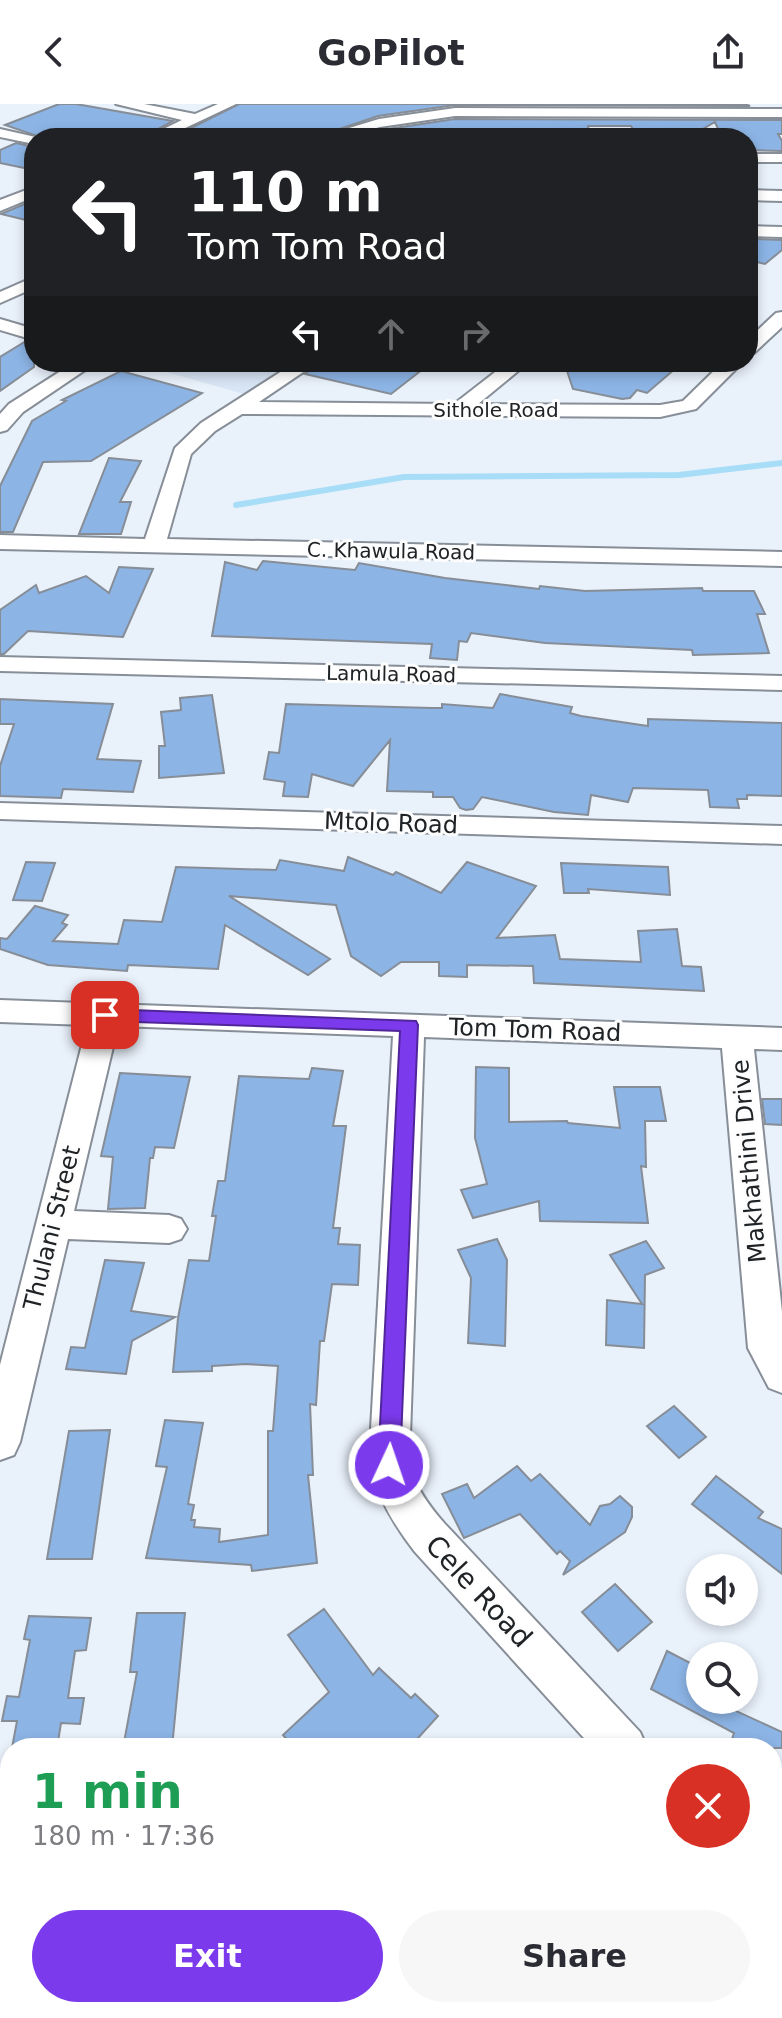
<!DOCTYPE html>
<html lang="en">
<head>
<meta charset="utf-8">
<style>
	:root { --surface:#fff; --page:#f7f7f7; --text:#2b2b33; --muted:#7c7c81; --accent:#7c3aed }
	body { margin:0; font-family:"DejaVu Sans",sans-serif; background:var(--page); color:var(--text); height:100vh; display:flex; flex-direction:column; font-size:30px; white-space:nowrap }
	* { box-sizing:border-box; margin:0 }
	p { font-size:26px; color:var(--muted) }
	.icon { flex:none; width:44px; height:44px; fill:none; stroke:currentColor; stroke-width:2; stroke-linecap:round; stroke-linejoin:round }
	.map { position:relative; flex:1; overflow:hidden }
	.sheet { position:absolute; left:0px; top:1634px; width:782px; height:280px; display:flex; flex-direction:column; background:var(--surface); border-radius:32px 32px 0 0; box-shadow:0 4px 12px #0003 }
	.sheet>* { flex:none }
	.hud { position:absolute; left:24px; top:24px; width:734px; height:244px; border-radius:32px; box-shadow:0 4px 12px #0003; background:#202124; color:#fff; overflow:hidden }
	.tools { position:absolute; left:686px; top:1450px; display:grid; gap:16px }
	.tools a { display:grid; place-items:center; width:72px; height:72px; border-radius:50%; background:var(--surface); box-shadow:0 4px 12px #0003; font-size:40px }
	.pin { position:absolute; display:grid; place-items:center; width:68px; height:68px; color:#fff; margin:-34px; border-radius:16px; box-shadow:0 4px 12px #0006 }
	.me { position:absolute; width:88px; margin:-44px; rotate:3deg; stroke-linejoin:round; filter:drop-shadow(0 0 6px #0008) }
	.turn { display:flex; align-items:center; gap:28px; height:168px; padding:0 32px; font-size:36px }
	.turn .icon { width:104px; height:104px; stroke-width:2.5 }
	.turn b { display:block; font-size:56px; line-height:68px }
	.lanes { display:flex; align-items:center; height:76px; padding:0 32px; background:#0003; justify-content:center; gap:40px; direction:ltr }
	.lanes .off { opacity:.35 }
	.round { display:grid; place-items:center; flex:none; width:84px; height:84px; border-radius:42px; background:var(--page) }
	.summary { display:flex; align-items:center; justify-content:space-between; height:136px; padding:0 32px }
	h1 { font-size:48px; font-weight:700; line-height:60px; color:#1e9e55 }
	.action { display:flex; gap:16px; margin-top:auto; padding:16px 32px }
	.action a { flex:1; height:92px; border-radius:48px; background:var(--accent); color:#fff; font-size:32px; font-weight:700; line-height:92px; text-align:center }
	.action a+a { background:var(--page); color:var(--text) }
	header { display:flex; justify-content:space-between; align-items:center; height:104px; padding:0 32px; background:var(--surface); font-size:36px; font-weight:700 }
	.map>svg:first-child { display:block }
</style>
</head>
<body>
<header><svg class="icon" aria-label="back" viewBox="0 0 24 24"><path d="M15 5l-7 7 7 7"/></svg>GoPilot<svg class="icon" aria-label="share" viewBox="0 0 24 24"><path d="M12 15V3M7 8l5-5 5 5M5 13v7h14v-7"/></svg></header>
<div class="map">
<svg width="782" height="1914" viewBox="0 0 782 1914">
	<rect width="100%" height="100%" fill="#e9f1fb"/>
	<!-- built -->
	<polygon fill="#d8e5f5" points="131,258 296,258 244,290"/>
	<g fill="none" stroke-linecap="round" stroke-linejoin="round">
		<!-- stream -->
		<polyline stroke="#a7ddf7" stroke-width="6" points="236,401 404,373 679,371 782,359"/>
	</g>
	<!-- building -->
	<g fill="#8cb4e5" stroke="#868d96" stroke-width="2">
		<polygon points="59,0 76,0 173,17 142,34 43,34 5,21"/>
		<polygon points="239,0 745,0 750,2 455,1 378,12 313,34 171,34"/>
		<polygon points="455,15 782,16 782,30 778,30 782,37 782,47 748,46 748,34 722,34 715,18 694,30 678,34 638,34 631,22 588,22 590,34 351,34 381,26"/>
		<polygon points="16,39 34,43 34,66 0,59 0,46"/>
		<polygon points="34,96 34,118 1,110"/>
		<polygon points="754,135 782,136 782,146 765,160 748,156 748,143"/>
		<polygon points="26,237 34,239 34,263 0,287 0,253"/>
		<polygon points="321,258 432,258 391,290 305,270"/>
		<polygon points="564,258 683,258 647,289 637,286 630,294 622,295 573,285"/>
		<polygon points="121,267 202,289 91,357 43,358 13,428 0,428 0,382 32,317 66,297 62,296"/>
		<polygon points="109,354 141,357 120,398 131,398 121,430 79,430"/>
		<polygon points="263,457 355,466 359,459 445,474 539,485 540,482 585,487 702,484 703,487 754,487 765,510 757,510 769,549 693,551 692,546 545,539 471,529 467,538 459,537 457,556 430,554 432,540 212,532 225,458 257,466"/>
		<polygon points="119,463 153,465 123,533 28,527 4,550 0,550 0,506 36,481 39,489 86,472 109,489"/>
		<polygon points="500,590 572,603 570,609 581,612 648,622 648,615 782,619 782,692 747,691 747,695 737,695 739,704 710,703 708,686 633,684 628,698 591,691 588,711 554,708 482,693 473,705 466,706 460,704 453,693 433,693 433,688 387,687 390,636 353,682 312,670 308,693 283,692 285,678 264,675 269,648 279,649 286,600 432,604 442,604 442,600 493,604"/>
		<polygon points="212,591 224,669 159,674 159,642 165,642 161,608 181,606 180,594"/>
		<polygon points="0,595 113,600 97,655 141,657 133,688 63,685 61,694 0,692 0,662 14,620 0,620"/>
		<polygon points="348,753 393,771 396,768 441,789 467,758 536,782 497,834 555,831 560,855 641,858 638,827 677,825 682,862 701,863 704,887 534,879 533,862 467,861 467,873 439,872 439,858 401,858 381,872 351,852 336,801 229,792 330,855 308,871 225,821 218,865 128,861 127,867 48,861 0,845 0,834 7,835 35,802 68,811 62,819 67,821 53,837 118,840 124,816 162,818 176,763 276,766 280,756 344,767"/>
		<polygon points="26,758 55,759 42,797 13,796"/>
		<polygon points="561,759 668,763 670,791 588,785 589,789 564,789"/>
		<polygon points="476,963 509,964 509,1018 567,1017 568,1019 620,1024 614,983 660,983 666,1017 645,1017 646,1063 641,1062 648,1119 540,1117 539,1097 473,1114 461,1086 487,1080 475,1034"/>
		<polygon points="312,964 343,967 333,1022 346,1022 333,1124 340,1124 338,1140 360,1141 358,1181 332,1180 324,1237 320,1237 316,1301 310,1300 313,1371 308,1371 317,1459 252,1467 251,1461 146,1454 167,1363 156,1362 165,1316 203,1319 188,1400 194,1401 191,1416 195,1416 194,1423 220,1425 219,1438 268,1431 268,1327 273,1327 278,1262 246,1260 212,1262 212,1267 173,1268 178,1214 189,1156 209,1157 216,1112 212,1112 218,1077 225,1077 239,972 309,975"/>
		<polygon points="120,969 190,973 174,1044 155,1043 153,1054 150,1054 145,1104 108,1105 113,1053 101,1052"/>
		<polygon points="762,995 782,995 782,1021 765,1020"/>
		<polygon points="497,1135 507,1156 505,1242 468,1239 471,1174 458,1146"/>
		<polygon points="646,1137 664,1164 645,1171 644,1244 606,1241 607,1196 642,1200 610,1151"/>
		<polygon points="105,1156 144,1159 131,1207 175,1213 132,1237 126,1270 66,1265 71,1243 85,1244"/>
		<polygon points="674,1302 706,1333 679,1354 647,1322"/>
		<polygon points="110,1326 92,1455 47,1455 69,1327"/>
		<polygon points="517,1362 531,1377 540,1370 590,1421 600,1402 610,1400 620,1392 632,1403 632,1413 625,1428 563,1471 570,1457 560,1447 557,1450 520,1410 464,1434 442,1390 467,1380 474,1394"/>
		<polygon points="716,1372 763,1408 758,1414 782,1425 782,1470 692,1400"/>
		<polygon points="615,1480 652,1518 618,1547 582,1508"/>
		<polygon points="324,1505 373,1571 379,1564 411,1594 415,1590 438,1612 409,1644 294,1644 283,1631 329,1588 288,1531"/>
		<polygon points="137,1509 185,1509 172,1644 123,1644 137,1568 130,1568"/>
		<polygon points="29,1512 91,1514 86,1546 75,1547 68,1594 84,1594 80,1620 61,1619 57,1644 12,1644 17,1617 2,1617 7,1592 19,1593 30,1536 24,1535"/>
		<polygon points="667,1547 700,1564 700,1596 712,1596 782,1628 782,1644 729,1644 734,1629 651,1585"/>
	</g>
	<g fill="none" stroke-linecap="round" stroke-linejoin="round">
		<!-- minor casing -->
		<g stroke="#878e97" stroke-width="4">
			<g id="minor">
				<polygon points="116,0 144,0 195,10 218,0 236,0 164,34 145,34 182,16"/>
				<polygon points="455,4 782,5 782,13 455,12 380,23 339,34 316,34 379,15"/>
				<polygon points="0,25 40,34 34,34 34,40 0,33"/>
				<rect x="748" y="50" width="34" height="8"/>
				<polygon points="34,83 34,93 0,107 0,96"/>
				<polygon points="748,86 782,87 782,97 748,96"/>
				<polygon points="748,122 782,123 782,133 748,132"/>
				<polygon points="34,173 34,184 0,199 0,188"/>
				<polygon points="782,208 782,223 754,249 748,250 748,235 776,209"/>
				<polygon points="0,215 34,225 34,236 0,226"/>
				<polygon points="75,258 97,258 23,308 7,326 0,328 0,310 9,300"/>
				<polygon points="296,258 318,258 259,298 454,300 508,258 529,258 478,300 660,301 683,297 723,258 743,258 696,305 660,313 242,310 215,327 191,350 167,435 782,448 782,462 0,445 0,431 145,435 175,344 201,319"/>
				<polygon points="0,553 782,572 782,586 0,567"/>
				<polygon points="0,699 782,722 782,740 0,715"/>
				<path d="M0 896 782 924V946L754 945 782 1208V1289L769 1284 748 1244 722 944 424 933 409 1361C416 1384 429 1402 445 1420L640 1628 647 1644H593L415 1448C394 1421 378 1394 369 1361L393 932 118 922 74 1107 169 1111 181 1115 187 1125 181 1135 169 1139 68 1135 20 1338 14 1351 0 1356V1261L87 921 0 918Z"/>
				<polygon points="772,1780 782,1784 782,1839 772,1835"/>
				<rect x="0" y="1849" width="10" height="50"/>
				<polygon points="127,1904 194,1904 198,1914 131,1914"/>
			</g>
		</g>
		<!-- minor -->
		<use href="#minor" fill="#fff" fill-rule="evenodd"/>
	</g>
	<!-- route -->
	<polygon fill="#7c3aed" stroke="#51269a" stroke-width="2" points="105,905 416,917 418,921 400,1361 397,1368 389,1371 381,1368 378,1361 400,927 105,917 96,911"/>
	<g text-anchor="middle" stroke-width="6" stroke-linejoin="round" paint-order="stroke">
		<!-- far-street labels -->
		<g font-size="20" fill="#202326" stroke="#fdfdfd">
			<text x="496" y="313">Sithole Road</text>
			<text transform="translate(391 447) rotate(1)" y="7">C. Khawula Road</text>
			<text transform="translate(391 570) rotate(1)" y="7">Lamula Road</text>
		</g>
		<!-- street labels -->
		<g font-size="24" fill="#202326" stroke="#fdfdfd">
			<text transform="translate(391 719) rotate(2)" y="8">Mtolo Road</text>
			<text transform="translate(535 926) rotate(2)" y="8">Tom Tom Road</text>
			<text transform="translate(749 1057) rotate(-95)" y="8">Makhathini Drive</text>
			<text transform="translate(52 1124) rotate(-76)" y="8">Thulani Street</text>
		</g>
		<!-- near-street labels -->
		<g font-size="28" fill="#202326" stroke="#fdfdfd">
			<text transform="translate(479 1487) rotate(47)" y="10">Cele Road</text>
		</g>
	</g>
</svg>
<div class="tools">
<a><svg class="icon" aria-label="sound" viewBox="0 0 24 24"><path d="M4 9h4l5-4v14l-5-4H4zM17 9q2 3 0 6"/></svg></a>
<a><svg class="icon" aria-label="search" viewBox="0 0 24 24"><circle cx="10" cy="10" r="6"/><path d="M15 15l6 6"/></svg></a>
</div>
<div class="pin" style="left:105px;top:911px;background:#d93025"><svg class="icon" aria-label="arrive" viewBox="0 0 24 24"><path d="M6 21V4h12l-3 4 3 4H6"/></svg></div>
<svg class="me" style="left:389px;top:1361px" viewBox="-20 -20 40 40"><circle r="17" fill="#7c3aed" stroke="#fff" stroke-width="3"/><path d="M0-11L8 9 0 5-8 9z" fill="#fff"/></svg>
<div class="hud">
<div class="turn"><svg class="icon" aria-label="left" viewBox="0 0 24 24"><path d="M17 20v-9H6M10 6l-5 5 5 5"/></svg><div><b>110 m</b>Tom Tom Road</div></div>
<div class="lanes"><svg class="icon" aria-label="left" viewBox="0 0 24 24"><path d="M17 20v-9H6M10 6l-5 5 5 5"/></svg><svg class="icon off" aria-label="ahead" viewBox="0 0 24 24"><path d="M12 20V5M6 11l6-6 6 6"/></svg><svg class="icon off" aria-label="right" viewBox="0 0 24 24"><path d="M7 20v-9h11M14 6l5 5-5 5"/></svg></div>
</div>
<section class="sheet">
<div class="summary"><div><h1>1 min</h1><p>180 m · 17:36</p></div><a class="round" style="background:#d93025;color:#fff"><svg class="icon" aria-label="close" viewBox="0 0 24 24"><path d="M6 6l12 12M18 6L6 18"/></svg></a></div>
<div class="action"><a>Exit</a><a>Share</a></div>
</section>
</div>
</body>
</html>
